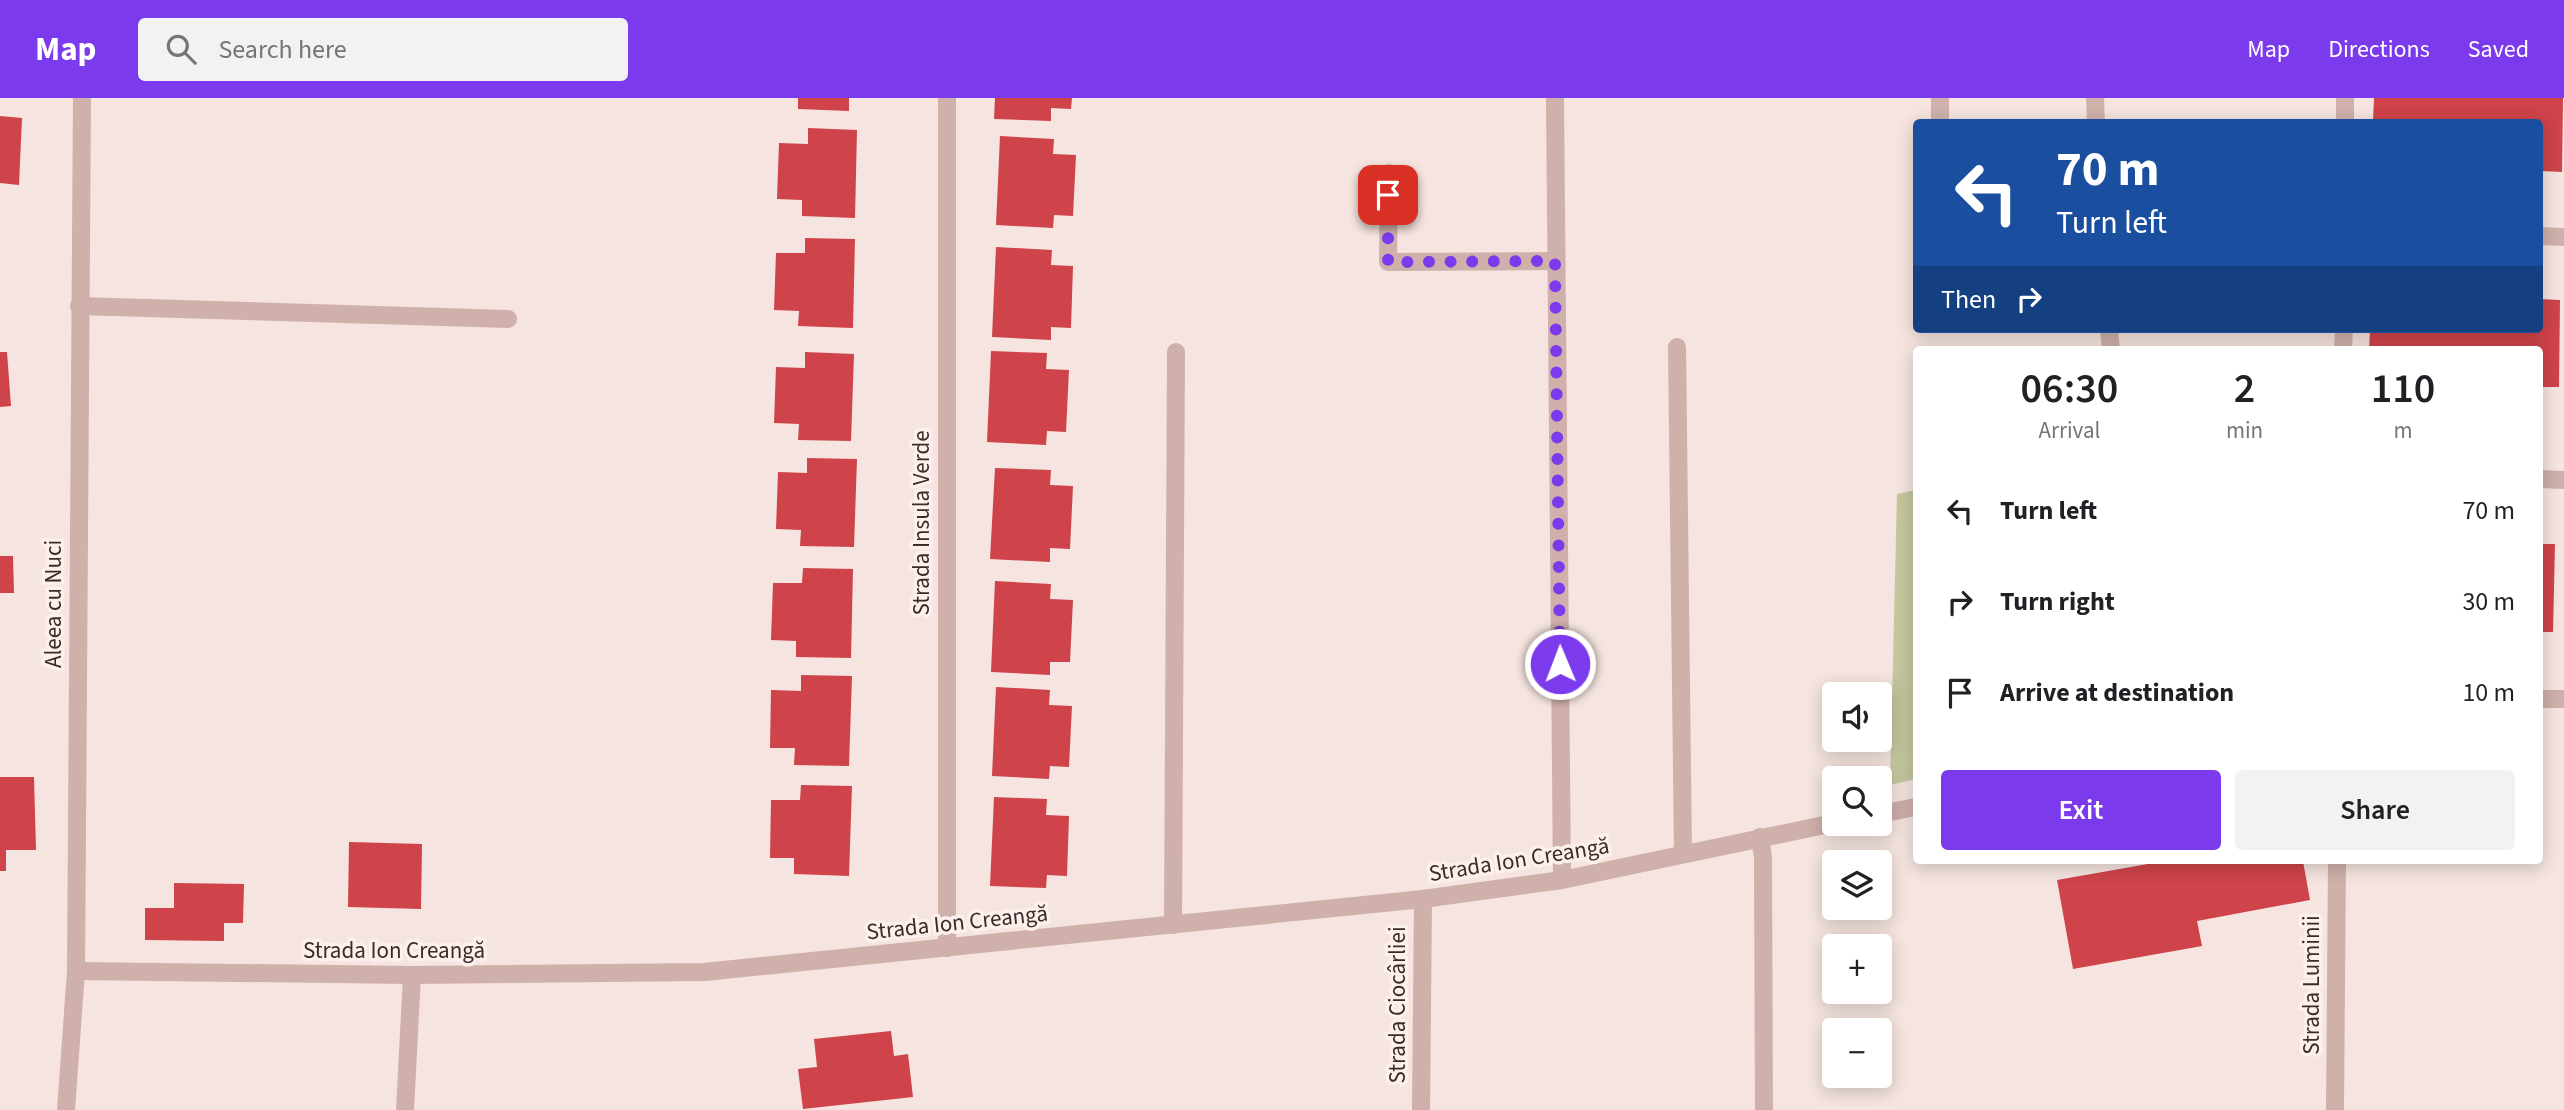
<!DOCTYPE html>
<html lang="en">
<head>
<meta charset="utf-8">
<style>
	:root { --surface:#fff; --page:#f2f2f2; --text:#202124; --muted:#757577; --accent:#7c3aed }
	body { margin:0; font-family:"Source Sans 3",sans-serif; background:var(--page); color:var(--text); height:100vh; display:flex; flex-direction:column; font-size:26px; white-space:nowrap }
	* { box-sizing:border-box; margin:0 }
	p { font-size:23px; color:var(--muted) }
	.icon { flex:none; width:38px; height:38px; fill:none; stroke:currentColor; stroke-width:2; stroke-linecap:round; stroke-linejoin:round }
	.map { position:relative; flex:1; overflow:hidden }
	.details { position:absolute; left:1913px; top:248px; width:630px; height:518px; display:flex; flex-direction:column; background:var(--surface); border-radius:7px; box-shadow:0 4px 18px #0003 }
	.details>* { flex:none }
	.top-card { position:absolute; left:1913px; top:21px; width:630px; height:214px; border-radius:7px; box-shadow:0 4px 18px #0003; background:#1a4fa0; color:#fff; overflow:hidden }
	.buttons { position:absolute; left:1822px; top:584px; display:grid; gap:14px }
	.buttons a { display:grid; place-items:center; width:70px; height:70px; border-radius:7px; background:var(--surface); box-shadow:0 4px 18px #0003; font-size:35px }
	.pin { position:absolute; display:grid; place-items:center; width:60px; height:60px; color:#fff; margin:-30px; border-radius:14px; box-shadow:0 4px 10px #0006 }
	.me { position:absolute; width:77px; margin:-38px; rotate:359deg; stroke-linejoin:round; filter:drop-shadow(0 0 5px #0008) }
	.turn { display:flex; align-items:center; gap:24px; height:147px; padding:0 28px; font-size:32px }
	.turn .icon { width:91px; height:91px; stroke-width:2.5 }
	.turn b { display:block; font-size:49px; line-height:60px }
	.then { display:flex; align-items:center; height:66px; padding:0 28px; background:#0003; gap:14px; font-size:26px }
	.eta { display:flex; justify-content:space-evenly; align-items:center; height:119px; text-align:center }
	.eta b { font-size:42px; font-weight:600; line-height:49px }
	.cta { display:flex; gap:14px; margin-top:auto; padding:14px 28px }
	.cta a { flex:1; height:80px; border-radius:7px; background:var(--accent); color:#fff; font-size:28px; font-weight:600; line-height:80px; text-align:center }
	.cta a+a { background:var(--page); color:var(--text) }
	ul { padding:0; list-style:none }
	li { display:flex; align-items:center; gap:21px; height:91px; padding:0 28px }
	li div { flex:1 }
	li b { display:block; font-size:26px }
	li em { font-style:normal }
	header { display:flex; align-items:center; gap:42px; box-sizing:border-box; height:98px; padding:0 35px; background:var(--accent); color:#fff }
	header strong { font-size:33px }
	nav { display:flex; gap:38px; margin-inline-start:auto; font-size:24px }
	.search { width:490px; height:63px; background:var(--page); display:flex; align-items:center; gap:18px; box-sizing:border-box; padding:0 24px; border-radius:7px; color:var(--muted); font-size:26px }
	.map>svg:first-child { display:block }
</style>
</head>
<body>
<header>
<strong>Map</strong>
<div class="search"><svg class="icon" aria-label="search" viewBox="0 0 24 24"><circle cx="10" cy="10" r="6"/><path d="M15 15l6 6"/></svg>Search here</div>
<nav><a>Map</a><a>Directions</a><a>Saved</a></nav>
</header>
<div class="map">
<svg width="2564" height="1012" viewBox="0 0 2564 1012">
	<rect width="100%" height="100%" fill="#f5e4df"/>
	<!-- green -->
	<polygon fill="#c4c69d" points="1916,392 1916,681 1890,687 1897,396"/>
	<!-- building -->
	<g fill="#cf434a">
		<polygon points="798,0 849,0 849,13 798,11"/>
		<polygon points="995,0 1072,0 1071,11 1051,10 1051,23 994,21"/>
		<polygon points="2374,0 2563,0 2562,74 2539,73 2539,24 2373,24"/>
		<polygon points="0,18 22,20 19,87 0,85"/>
		<polygon points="808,30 857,32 855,120 802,118 802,102 777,101 779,45 808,46"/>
		<polygon points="1000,38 1054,41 1053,56 1076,57 1073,118 1054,117 1053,130 996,127"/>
		<polygon points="805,140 855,141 853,230 798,228 799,213 774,212 776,155 805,155"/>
		<polygon points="996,149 1052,152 1051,167 1073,168 1071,230 1051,229 1051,242 992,239"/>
		<polygon points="2539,201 2560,202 2559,289 2539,289 2539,252 2369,252 2370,231 2539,231"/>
		<polygon points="991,253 1047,255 1046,271 1069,272 1066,334 1047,333 1046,347 987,344"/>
		<polygon points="0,254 7,254 11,308 0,309"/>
		<polygon points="805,254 854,256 851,343 798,342 799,326 774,325 776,269 805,270"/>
		<polygon points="807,360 857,361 854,449 800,448 801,432 776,431 778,374 807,375"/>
		<polygon points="995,370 1051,372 1050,387 1073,388 1070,451 1050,450 1050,464 990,461"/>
		<polygon points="2539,446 2555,446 2553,534 2539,534"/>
		<polygon points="0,458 13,458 14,495 0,495"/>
		<polygon points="803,470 853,471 851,560 796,559 796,543 771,542 773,485 802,485"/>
		<polygon points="995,483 1051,486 1050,501 1073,502 1070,564 1050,564 1050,577 991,574"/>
		<polygon points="801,577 852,578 849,668 794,667 795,650 770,650 771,592 801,593"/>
		<polygon points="996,589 1050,592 1049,607 1072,608 1069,669 1050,668 1049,681 992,678"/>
		<polygon points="0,679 34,679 36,752 6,752 6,773 0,773"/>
		<polygon points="801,687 852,688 849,778 794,776 794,760 770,760 771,702 800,702"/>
		<polygon points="994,699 1047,701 1046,717 1069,718 1067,778 1047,777 1046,790 990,788"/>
		<polygon points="349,744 422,746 421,811 348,809"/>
		<polygon points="2165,763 2303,763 2310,802 2197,823 2202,848 2073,871 2057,782"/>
		<polygon points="174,785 244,786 243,825 224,825 224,843 145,842 145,810 174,810"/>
		<polygon points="891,933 894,958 908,956 913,999 803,1011 798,971 817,969 814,941"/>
	</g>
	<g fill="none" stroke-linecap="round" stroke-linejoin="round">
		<!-- lane -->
		<g stroke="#cfb0aa" stroke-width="18">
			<polyline points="1940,24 1940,0"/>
			<polyline points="1389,75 1388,164 1555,163"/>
			<polyline points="2539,138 2564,139"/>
			<polyline points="79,208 508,221"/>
			<polyline points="1677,249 1683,756"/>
			<polyline points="2539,381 2564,382"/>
			<polyline points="2539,601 2564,601"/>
			<polyline points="1173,827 1176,254"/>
		</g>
		<!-- street -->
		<g stroke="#cfb0aa" stroke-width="18">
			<polyline points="1555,0 1562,782"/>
			<polyline points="2095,0 2096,24"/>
			<polyline points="2345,24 2345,0"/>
			<polyline points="2109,231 2111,252"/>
			<polyline points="2343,252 2344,231"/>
			<polyline points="1880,716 1916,709"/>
			<polyline points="1760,739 1763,760 1764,1012"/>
			<polyline points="947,850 947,0"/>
			<polyline points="76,873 412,877 704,874 1423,801 1562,782 1834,725"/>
			<polyline points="66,1012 76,873 82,0"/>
			<polyline points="405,1012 412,877"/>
			<polyline points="1421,1012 1423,801"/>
			<polyline points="2335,1012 2337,763"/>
		</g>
	</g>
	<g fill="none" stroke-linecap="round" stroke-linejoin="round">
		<!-- route -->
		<polyline stroke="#7c3aed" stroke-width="12" stroke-dasharray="0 21.6" points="1388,97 1388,164 1555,163 1560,566"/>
	</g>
	<g text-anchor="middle" stroke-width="7" stroke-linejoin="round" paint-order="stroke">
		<!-- street labels -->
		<g font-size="23" fill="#3b2a2a" stroke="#fcf0ec">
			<text transform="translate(921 425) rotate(-90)" y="8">Strada Insula Verde</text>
			<text transform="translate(53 506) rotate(-90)" y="8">Aleea cu Nuci</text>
			<text transform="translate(1519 761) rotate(-9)" y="8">Strada Ion Creangă</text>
			<text transform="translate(957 824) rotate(-6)" y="8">Strada Ion Creangă</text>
			<text x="394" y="860">Strada Ion Creangă</text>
			<text transform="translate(2311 887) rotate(-90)" y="8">Strada Luminii</text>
			<text transform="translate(1397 907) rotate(-90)" y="8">Strada Ciocârliei</text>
		</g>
	</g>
</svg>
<div class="buttons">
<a><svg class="icon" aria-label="sound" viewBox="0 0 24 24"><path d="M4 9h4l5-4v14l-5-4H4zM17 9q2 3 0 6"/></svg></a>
<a><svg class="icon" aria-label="search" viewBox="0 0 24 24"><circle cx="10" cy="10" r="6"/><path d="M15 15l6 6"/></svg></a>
<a><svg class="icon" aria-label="layers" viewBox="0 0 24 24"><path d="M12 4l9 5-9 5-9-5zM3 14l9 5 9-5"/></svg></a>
<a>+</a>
<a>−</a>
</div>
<div class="pin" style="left:1388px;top:97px;background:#d93025"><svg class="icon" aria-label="arrive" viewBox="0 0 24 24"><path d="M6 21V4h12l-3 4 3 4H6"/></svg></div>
<svg class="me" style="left:1560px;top:566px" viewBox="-20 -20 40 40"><circle r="17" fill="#7c3aed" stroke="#fff" stroke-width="3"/><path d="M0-11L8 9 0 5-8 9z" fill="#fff"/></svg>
<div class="top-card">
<div class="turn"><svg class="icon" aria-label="left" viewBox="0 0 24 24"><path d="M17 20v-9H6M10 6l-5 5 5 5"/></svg><div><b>70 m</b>Turn left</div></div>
<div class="then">Then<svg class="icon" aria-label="right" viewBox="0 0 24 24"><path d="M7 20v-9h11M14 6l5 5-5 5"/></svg></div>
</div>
<section class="details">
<div class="eta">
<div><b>06:30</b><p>Arrival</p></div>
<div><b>2</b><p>min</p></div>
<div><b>110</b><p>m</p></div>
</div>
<ul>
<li><svg class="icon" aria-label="left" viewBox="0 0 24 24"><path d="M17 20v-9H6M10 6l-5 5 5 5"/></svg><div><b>Turn left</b></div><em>70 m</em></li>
<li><svg class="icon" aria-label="right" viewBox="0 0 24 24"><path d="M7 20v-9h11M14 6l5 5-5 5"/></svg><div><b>Turn right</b></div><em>30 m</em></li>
<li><svg class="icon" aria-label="arrive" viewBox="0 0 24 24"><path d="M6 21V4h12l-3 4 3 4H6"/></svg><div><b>Arrive at destination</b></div><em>10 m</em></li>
</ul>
<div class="cta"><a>Exit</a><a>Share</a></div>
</section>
</div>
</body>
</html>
